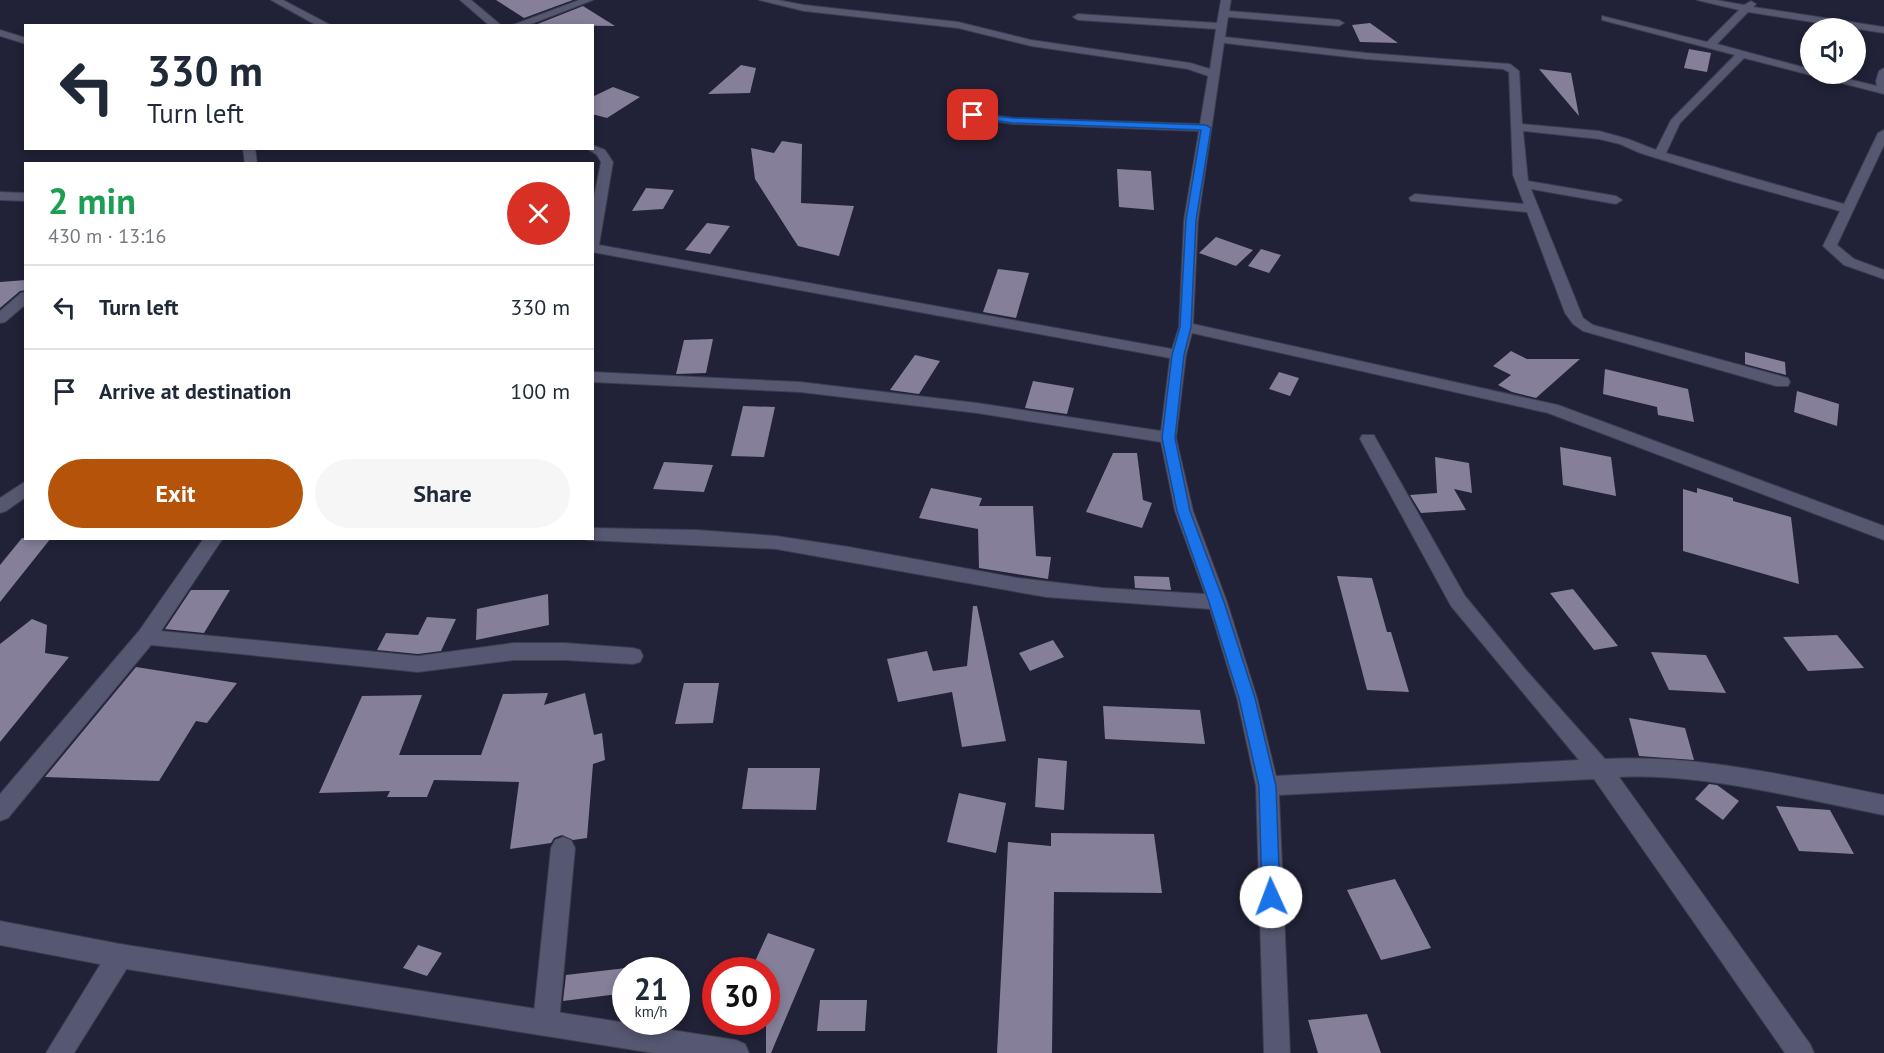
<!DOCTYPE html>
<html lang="en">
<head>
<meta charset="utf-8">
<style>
	:root { --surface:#fff; --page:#f6f6f7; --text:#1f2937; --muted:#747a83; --line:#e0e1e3; --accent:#b45309 }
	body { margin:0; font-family:"PT Sans",sans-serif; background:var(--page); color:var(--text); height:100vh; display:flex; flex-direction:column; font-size:22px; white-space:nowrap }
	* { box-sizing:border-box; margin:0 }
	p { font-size:20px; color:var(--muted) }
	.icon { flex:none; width:33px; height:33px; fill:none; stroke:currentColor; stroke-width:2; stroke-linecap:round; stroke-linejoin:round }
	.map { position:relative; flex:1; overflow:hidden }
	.sheet { position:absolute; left:24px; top:162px; width:570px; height:378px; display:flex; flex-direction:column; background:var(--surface); border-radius:0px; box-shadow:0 3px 9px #0003 }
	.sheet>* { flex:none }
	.banner { position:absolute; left:24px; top:24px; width:570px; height:126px; border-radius:0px; box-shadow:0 3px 9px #0003; background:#fff; color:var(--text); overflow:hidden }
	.controls { position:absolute; left:1800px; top:18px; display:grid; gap:12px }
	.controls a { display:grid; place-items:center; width:66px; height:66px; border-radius:50%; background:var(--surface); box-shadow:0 3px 9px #0003; font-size:30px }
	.speed { position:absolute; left:612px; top:957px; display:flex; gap:12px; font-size:30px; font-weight:700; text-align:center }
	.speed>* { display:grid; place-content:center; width:78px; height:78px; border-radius:50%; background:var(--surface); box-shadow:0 3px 9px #0003; line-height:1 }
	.speed small { font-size:15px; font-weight:400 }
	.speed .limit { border:9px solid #d22; background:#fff; color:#111 }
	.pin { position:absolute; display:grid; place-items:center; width:51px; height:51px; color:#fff; margin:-26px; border-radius:12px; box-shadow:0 3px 9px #0006 }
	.me { position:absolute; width:66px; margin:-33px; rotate:358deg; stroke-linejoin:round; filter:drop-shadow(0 0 4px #0008) }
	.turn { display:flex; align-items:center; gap:21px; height:126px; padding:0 24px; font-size:27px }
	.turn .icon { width:78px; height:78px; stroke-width:2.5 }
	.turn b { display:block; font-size:42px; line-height:51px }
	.round { display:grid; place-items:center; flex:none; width:63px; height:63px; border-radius:32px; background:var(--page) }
	.overview { display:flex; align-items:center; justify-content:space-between; height:102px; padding:0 24px }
	h1 { font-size:36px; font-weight:700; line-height:45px; color:#1e9e55 }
	.action { display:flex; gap:12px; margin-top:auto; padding:12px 24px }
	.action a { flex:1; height:69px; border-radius:36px; background:var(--accent); color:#fff; font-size:24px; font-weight:700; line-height:69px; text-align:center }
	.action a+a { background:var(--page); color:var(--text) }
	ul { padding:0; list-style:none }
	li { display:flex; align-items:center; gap:18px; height:84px; padding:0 24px; border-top:2px solid var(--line) }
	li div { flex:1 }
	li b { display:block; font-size:22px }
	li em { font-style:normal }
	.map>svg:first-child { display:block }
</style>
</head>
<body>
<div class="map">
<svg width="1884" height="1053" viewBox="0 0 1884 1053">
	<rect width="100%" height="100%" fill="#212137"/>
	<!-- building -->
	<g fill="#857f9a">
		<polygon points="496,0 573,0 524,18"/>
		<polygon points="583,6 615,26 535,25"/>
		<polygon points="1370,23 1398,43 1360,42 1352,25"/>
		<polygon points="1689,49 1711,53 1707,72 1684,68"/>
		<polygon points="741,65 756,68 750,93 708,94"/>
		<polygon points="1539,69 1571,73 1579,116"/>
		<polygon points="613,87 640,97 607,118 592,114 592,97"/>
		<polygon points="782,141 802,144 801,203 854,206 839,256 798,246 755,179 751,148 774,153"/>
		<polygon points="1117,169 1151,171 1154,210 1119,207"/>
		<polygon points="646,188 674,190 663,209 632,211"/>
		<polygon points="707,223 730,226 710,254 685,250"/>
		<polygon points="1216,237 1253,250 1236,266 1199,253"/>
		<polygon points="1261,249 1281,255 1269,273 1248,266"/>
		<polygon points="998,269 1029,273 1016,318 983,312"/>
		<polygon points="26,280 26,290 20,291 0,308 0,282"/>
		<polygon points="713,339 706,373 676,374 684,340"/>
		<polygon points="1511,351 1527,359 1580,359 1536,398 1512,392 1498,385 1511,375 1493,366"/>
		<polygon points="1745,352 1785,362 1786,375 1745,364"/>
		<polygon points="915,355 940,361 919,394 890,390"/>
		<polygon points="1605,369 1688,389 1694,422 1658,415 1657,407 1603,394"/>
		<polygon points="1279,372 1299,378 1290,396 1269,389"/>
		<polygon points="1033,381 1074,388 1067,414 1025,408"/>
		<polygon points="1797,391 1839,404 1837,426 1794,412"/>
		<polygon points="743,406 775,407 764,457 731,456"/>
		<polygon points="1560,447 1611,457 1616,496 1563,485"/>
		<polygon points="1113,453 1137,453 1143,500 1152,503 1142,528 1086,512"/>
		<polygon points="1435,457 1469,463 1472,493 1454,489 1466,510 1421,513 1410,495 1437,493"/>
		<polygon points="664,462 713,465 704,492 653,489"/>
		<polygon points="931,488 982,498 979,506 1033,506 1036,556 1051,557 1048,579 979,568 978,529 919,518"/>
		<polygon points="1697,488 1733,498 1733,501 1791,517 1799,584 1683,551 1683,489 1697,493"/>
		<polygon points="22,538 51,538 0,602 0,565"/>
		<polygon points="1134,576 1169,577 1171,590 1135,588"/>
		<polygon points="1337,576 1372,578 1387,632 1391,632 1409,692 1367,690"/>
		<polygon points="1573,589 1618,646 1594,650 1550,593"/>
		<polygon points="191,590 230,590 204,633 165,629"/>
		<polygon points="548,594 549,625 476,640 477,609"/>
		<polygon points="973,606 977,606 1006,741 962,747 952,692 898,702 887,659 927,651 933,671 967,666"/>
		<polygon points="427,617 456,619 441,651 418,654 377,650 386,633 418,635"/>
		<polygon points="32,619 47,625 45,653 69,657 0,742 0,644"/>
		<polygon points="1837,635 1864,668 1808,671 1783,637"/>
		<polygon points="1053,640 1064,657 1030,671 1019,653"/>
		<polygon points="1651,652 1706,655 1726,693 1669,690"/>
		<polygon points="136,667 237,683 207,723 196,721 159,781 45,777"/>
		<polygon points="684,683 719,683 713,723 675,724"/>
		<polygon points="548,693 544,705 585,693 594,735 602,733 605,760 593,764 587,838 573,840 562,835 554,838 551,843 510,849 519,782 434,780 427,797 387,797 390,791 319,793 362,696 422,695 399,755 481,755 503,694"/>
		<polygon points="1103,706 1200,710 1205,744 1105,739"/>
		<polygon points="1629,718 1685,728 1694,760 1639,756"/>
		<polygon points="1038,758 1067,761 1064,810 1035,807"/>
		<polygon points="748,768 820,768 816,810 742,809"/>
		<polygon points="1709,784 1717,785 1739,801 1723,820 1695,799"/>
		<polygon points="959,793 1006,803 996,853 947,842"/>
		<polygon points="1776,806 1830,810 1854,854 1799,851"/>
		<polygon points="1051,833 1154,834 1162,893 1054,892 1052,1053 997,1053 1008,842 1051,846"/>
		<polygon points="1395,879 1431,948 1381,960 1347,890"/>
		<polygon points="768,933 815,949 771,1053 766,1053 766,970 751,970"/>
		<polygon points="418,945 442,953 427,976 403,968"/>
		<polygon points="626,968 626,993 563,1001 566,975"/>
		<polygon points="820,1000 867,1000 865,1031 817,1031"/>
		<polygon points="1367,1014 1381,1053 1318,1053 1308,1020"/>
	</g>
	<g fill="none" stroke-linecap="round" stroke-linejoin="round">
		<!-- street casing -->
		<g stroke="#3c3c4e" stroke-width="2">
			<g id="street">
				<polygon points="271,0 283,0 332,26 318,26"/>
				<polygon points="460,0 471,0 502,26 490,26"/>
				<polygon points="579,0 593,0 526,26 510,26"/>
				<path d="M759 0H778L804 5 958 22 1031 40 1190 63 1210 69 1216 29 1078 20 1073 17 1078 14 1217 23 1221 0H1231L1229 11 1339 20 1344 23 1339 26 1228 17 1225 37 1366 53 1510 64 1519 71 1522 124 1599 131 1628 139 1656 150 1671 120 1735 55 1602 20V16L1707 42 1739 10 1697 0H1716L1744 5 1751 1 1756 4 1753 7 1884 27V33L1748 12 1717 44 1810 69V74H1827L1877 86 1876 81 1879 71 1884 68V94L1744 58 1680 123 1666 153 1844 204 1878 133 1884 130V145L1837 245 1854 259 1884 270V279L1844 265 1823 246 1840 211 1731 181 1640 153 1620 144 1599 139 1523 131 1528 181 1616 196 1622 200 1616 204 1531 189 1583 318 1593 325 1788 378 1790 382 1788 386H1776L1583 331 1573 324 1565 313 1527 212 1411 201 1409 198 1415 194 1524 204 1513 175 1509 72 1503 69 1366 59 1224 43 1198 220 1193 324 1558 405 1884 526V540L1548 413 1192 333 1186 355 1176 438 1193 511 1227 602 1257 698 1276 776 1579 760 1451 606 1360 439 1362 435H1374L1376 439 1465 596 1525 669 1605 759C1699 754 1792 777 1884 795V815C1801 799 1703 773 1619 777L1810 1044 1814 1053H1785L1594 779 1279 795 1290 1053H1264L1256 786 1237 698 1210 609 1046 597 776 549 586 540 592 538V528L697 530 776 536 849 547 1018 578 1103 588 1205 594 1175 511 1161 442 977 413 800 392 592 382V372L800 382 977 403 1161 431 1170 358 592 252V207L601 162 597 155 586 148H592V145L605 150 613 162 599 245 1172 349 1179 327 1184 220 1199 131 1013 124 973 118 967 115 973 112 1013 118 1200 124 1208 76 1188 69 1031 46 958 28 804 11Z"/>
				<polygon points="0,30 26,38 26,44 0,36"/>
				<polygon points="243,148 255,148 257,164 245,164"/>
				<polygon points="0,192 26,193 26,201 0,200"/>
				<polygon points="26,292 26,304 5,322 0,323 0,311 21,293"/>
				<polygon points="26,481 26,497 6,511 0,513 0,498"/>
				<polygon points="204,538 223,538 161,631 418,656 514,643 565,643 633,648 640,650 643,656 640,662 633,664 565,660 514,660 418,672 151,645 8,818 0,821 0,794 139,631"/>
				<polygon points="563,837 571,840 575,848 559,1022 555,1031 546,1035 537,1031 533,1022 551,848 555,840"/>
				<polygon points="120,944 129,947 132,956 129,965 74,1053 46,1053 111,947"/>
			</g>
		</g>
		<!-- secondary casing -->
		<g stroke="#3c3c4e" stroke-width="2">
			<polygon id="secondary" points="0,921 120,944 736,1040 745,1044 749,1053 653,1053 120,968 0,945"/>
		</g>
		<!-- street -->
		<use href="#street" fill="#565770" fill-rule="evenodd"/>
		<!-- secondary -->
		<use href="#secondary" fill="#565770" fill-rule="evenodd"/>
	</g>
	<!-- route -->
	<polygon fill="#1a73e8" stroke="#114b97" stroke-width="1.5" points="973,113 1013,118 1206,125 1211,128 1196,220 1191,327 1184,355 1175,438 1190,511 1224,602 1255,698 1276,786 1280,897 1277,903 1271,906 1264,903 1262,897 1259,786 1239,698 1209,602 1177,511 1162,438 1172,355 1180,327 1186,220 1201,130 1013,123 970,117 969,115"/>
</svg>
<div class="controls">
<a><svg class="icon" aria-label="sound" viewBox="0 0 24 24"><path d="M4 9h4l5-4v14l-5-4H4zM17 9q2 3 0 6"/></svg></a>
</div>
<div class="speed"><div>21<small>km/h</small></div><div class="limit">30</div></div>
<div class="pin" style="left:973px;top:115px;background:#d93025"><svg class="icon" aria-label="arrive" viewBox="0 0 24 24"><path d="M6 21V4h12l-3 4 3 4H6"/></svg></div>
<svg class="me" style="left:1271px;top:897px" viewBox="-20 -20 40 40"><circle r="19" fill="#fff"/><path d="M0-13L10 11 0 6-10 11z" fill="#1a73e8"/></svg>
<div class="banner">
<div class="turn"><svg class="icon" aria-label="left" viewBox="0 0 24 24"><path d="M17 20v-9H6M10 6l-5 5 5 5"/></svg><div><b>330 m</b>Turn left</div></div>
</div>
<section class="sheet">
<div class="overview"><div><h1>2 min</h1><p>430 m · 13:16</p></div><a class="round" style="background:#d93025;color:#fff"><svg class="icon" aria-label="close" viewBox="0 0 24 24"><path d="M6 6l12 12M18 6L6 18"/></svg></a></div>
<ul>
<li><svg class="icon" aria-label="left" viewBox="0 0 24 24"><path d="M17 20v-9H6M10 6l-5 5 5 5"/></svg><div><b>Turn left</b></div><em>330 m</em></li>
<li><svg class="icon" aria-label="arrive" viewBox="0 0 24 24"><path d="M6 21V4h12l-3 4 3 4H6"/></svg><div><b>Arrive at destination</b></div><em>100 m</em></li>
</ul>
<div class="action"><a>Exit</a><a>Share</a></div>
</section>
</div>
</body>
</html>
